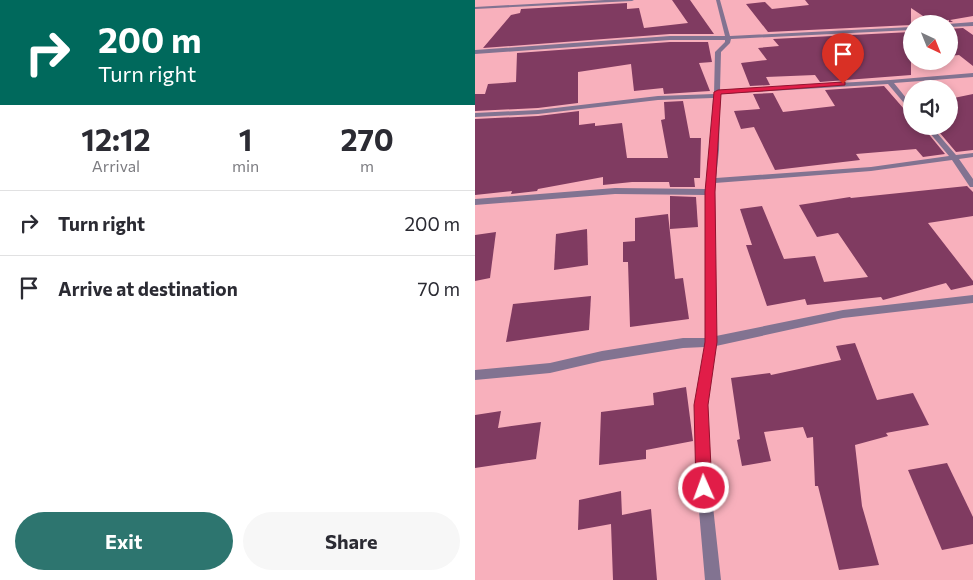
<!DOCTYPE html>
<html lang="en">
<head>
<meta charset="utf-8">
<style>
	:root { --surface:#fff; --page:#f7f7f7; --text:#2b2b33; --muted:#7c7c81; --line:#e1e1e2; --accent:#2d756f }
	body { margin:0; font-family:Commissioner,sans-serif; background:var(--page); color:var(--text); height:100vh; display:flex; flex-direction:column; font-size:19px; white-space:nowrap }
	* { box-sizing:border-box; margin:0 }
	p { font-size:16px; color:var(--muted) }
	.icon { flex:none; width:28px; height:28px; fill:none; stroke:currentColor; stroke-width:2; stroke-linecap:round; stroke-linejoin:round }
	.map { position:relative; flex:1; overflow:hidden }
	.panel { display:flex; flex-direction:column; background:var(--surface); width:475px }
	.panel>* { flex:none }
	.top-card { background:#00695c; color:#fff; overflow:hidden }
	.needle { width:32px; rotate:137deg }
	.buttons { position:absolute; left:428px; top:15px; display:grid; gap:10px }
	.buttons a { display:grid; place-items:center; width:55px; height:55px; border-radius:50%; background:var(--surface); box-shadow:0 2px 8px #0003; font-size:25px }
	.pin { position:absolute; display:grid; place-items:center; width:42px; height:42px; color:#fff; margin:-51px -21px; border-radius:50% 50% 50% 0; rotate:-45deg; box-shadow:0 0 5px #0007 }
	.pin .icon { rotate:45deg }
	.me { position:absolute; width:55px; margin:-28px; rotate:358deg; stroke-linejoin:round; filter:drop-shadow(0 0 4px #0008) }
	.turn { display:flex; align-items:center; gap:18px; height:105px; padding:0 15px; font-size:22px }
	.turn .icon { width:65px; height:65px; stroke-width:2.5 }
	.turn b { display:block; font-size:35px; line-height:42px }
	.eta { display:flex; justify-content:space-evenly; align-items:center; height:85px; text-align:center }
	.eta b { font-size:30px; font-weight:700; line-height:35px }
	.cta { display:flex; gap:10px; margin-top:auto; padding:10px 15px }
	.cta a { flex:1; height:58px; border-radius:30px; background:var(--accent); color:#fff; font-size:20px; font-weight:700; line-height:58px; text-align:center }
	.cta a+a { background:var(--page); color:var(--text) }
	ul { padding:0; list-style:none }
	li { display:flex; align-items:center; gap:15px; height:65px; padding:0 15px; border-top:1px solid var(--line) }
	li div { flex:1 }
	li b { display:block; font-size:19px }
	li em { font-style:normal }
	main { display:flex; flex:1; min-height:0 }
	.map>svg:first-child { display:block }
</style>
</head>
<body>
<main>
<section class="panel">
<div class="top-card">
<div class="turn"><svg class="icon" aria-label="right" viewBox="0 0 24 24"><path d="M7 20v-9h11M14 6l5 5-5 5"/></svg><div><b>200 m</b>Turn right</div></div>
</div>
<div class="eta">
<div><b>12:12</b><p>Arrival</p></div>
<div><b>1</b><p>min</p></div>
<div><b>270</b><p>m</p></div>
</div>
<ul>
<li><svg class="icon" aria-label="right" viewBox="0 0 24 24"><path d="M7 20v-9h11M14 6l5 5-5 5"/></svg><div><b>Turn right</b></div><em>200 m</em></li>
<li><svg class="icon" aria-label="arrive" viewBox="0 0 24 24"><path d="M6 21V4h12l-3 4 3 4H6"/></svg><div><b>Arrive at destination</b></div><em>70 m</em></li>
</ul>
<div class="cta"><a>Exit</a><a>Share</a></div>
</section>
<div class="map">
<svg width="498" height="580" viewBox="0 0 498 580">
	<rect width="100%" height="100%" fill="#f8b0bc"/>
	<!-- building -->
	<g fill="#803b61">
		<polygon points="197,0 215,0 239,34 195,34 8,48 36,15 45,13 46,9 152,3 152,9 164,8 169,28 213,23"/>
		<polygon points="330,0 498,0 498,16 475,20 478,22 474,22 474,20 457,22 436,8 436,25 293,32 271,4 290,2 297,9 334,5"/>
		<polygon points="488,28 498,35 498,66 484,55 474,56 474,29"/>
		<polygon points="436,32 436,75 345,82 340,75 291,77 295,85 275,86 266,63 292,60 283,48 304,46 298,39"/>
		<polygon points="195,42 233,42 237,62 224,63 235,91 189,94 188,88 159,91 156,64 103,72 103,103 63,108 0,111 0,94 10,94 13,84 41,82 42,53"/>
		<polygon points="409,86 436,117 436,126 447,126 470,154 448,157 441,149 381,154 385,160 300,170 279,127 266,129 259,111 285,109 278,94 298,93 308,112 360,106 350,90"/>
		<polygon points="498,94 498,150 481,152 459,126 474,126 474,99"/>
		<polygon points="208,101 215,138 226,138 225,178 219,178 220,187 195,187 194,182 157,182 128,185 128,177 63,189 62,191 36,194 37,191 0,195 0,119 63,116 104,111 104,125 120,123 120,126 147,123 152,158 193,158 186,120 190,119 189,102"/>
		<polygon points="492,186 498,192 498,216 453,223 498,281 498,285 476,290 471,283 408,300 406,297 332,305 330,299 292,306 271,245 277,245 265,209 287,206 309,259 340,256 349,282 393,277 363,233 342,237 324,205 375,197 376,198"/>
		<polygon points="195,196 221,197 223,227 195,229"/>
		<polygon points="193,214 200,279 208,278 214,319 155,327 153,262 148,262 148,242 160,241 160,218"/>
		<polygon points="112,229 113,265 79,270 81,234"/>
		<polygon points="21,232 15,278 0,281 0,235"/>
		<polygon points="116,296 114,330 31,342 38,304"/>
		<polygon points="380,343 402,400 438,393 454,425 411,433 413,436 380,445 387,506 404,565 364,570 343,486 340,486 338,437 332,438 328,427 289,432 296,461 267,466 262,440 265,439 256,378 295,373 296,375 366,360 361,346"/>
		<polygon points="211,387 218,441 171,450 171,459 124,465 126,412 179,405 178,393"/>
		<polygon points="26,411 23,428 66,422 61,459 0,468 0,415"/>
		<polygon points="472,463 498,517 498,544 467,550 433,470"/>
		<polygon points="146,491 147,515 176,509 182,580 138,580 136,524 103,530 104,500"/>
	</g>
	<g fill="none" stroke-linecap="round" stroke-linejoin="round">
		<!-- minor -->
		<g fill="#827391" fill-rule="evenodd">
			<polygon points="130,0 159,0 157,1 0,9 0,7"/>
			<polygon points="241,0 245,0 255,36 436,27 436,30 256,39 255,43 246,52 245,90 415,80 498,73 498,77 419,83 436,104 436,110 434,109 413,84 245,94 244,150 241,178 396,167 474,156 449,126 456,126 481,155 498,153 498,157 484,159 498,179 498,187 495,187 477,160 396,171 240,183 241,336 368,310 498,295 498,303 368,318 241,346 232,405 236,488 246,580 230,580 222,488 220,405 230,347 208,348 127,361 75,373 0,380 0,370 75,363 127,351 208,338 231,338 231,195 140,194 0,205 0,199 140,188 231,189 236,150 238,98 183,100 63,114 0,117 0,113 63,110 183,96 239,94 240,52 250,42 250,40 195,40 0,54 0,50 195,36 250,36"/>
			<polygon points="498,22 498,26 474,27 473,24"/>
		</g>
	</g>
	<!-- route -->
	<polygon fill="#e11d48" stroke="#92132f" points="368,82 370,82 370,85 246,94 240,192 242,342 233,405 237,488 234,494 229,496 223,494 221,488 219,405 230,342 230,192 239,92 243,90"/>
</svg>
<div class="buttons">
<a><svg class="needle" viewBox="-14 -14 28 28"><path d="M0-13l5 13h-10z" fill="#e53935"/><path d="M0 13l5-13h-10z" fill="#7c7c81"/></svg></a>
<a><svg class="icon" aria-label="sound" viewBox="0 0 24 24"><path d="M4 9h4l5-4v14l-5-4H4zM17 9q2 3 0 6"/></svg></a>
</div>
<div class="pin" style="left:368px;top:84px;background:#d93025"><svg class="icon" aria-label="arrive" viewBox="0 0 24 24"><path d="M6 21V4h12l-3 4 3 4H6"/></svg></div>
<svg class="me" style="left:229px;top:488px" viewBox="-20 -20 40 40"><circle r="17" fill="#e11d48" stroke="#fff" stroke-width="3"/><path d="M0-11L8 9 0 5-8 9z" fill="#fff"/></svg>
</div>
</main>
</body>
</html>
